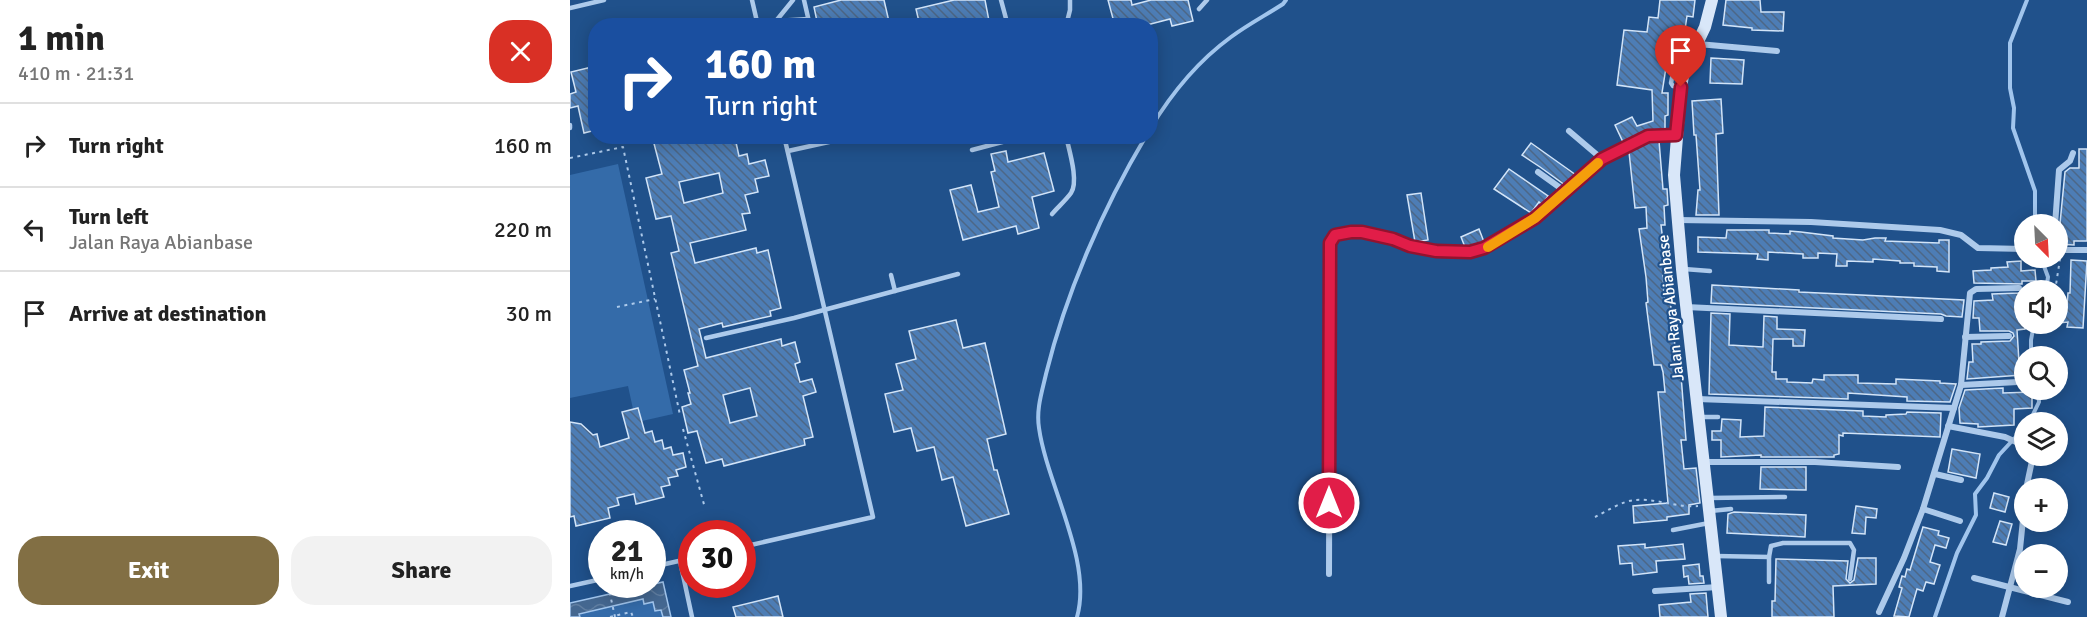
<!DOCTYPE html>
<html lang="en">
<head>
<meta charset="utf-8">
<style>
	:root { --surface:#fff; --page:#f2f2f2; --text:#222; --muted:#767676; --line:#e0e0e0; --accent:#826f44 }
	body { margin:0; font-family:Signika,sans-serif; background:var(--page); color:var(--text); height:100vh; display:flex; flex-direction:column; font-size:22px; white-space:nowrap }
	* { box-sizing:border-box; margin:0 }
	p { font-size:20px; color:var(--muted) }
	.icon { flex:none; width:33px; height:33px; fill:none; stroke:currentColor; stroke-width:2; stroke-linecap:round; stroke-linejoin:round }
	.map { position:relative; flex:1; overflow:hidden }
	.drawer { display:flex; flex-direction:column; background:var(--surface); width:570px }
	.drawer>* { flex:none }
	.hud { position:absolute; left:18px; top:18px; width:570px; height:126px; border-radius:24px; box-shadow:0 3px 15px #0003; background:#1a4fa0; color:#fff; overflow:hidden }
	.needle { width:39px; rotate:156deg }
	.tools { position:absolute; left:1444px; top:214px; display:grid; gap:12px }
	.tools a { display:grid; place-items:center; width:54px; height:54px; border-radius:50%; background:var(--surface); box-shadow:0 3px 15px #0003; font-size:30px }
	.speed { position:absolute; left:18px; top:520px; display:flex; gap:12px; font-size:30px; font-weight:700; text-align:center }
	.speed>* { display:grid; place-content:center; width:78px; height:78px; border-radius:50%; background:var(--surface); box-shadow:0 3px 15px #0003; line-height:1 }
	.speed small { font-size:15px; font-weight:400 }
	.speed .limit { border:9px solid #d22; background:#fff; color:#111 }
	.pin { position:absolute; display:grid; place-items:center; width:51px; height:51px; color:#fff; margin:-62px -26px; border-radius:50% 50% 50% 0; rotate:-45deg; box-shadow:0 0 6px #0007 }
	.pin .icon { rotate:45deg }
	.me { position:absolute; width:66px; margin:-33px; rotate:0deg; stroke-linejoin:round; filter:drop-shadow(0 0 4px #0008) }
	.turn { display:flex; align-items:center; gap:21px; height:126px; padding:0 18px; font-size:27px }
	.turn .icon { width:78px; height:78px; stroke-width:2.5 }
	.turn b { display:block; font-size:42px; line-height:51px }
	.round { display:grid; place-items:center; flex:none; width:63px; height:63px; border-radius:24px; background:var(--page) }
	.head { display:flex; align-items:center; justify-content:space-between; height:102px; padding:0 18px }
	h1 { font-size:36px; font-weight:700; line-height:45px }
	.button { display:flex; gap:12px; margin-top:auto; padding:12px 18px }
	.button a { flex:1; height:69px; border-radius:24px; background:var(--accent); color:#fff; font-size:24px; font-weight:700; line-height:69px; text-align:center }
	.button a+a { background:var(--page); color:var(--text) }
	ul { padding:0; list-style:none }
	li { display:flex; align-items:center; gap:18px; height:84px; padding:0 18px; border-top:2px solid var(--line) }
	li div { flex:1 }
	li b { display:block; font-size:22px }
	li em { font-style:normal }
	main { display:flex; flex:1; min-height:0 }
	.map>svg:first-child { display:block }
</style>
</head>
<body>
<main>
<section class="drawer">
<div class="head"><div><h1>1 min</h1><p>410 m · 21:31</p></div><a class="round" style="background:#d93025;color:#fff"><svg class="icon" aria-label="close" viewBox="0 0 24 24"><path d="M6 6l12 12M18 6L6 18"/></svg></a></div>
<ul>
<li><svg class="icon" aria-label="right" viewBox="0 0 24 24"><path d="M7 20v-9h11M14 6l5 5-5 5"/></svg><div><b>Turn right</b></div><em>160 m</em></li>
<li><svg class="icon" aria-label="left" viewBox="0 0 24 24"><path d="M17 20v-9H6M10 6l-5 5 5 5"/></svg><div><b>Turn left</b><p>Jalan Raya Abianbase</p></div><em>220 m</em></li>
<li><svg class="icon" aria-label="arrive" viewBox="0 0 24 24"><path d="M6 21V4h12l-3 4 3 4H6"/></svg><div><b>Arrive at destination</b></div><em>30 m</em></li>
</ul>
<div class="button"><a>Exit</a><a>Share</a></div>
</section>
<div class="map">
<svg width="1517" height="617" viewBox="0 0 1517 617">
	<defs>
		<pattern id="water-waves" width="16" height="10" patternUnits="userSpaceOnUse" patternTransform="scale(1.5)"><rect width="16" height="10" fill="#446790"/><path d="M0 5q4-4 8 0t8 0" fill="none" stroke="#607ea1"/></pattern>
		<pattern id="building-back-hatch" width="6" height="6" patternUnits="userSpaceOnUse" patternTransform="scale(1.5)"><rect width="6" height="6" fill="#4d7db5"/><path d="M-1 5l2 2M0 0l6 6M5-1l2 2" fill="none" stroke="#4d6786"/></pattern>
	</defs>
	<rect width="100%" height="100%" fill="#20518b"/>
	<!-- green -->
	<g fill="#346ba9">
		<polygon points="48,164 103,414 72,421 68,408 63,409 58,386 0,398 0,175"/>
		<path d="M73 599C84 602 91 606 93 617H10L9 614Z"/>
	</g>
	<!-- water -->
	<polygon fill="url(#water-waves)" stroke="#a1c5ed" stroke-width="1.5" points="93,582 101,617 93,617 91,610 85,611 83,602 74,604 73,599 9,614 10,617 0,617 0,603"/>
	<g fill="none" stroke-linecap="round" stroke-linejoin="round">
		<!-- stream -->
		<g stroke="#a1c5ed" stroke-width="4">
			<polyline points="1457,0 1440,43 1440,88 1444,108 1443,128 1465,191 1465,225"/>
			<path d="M580 129C601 94 628 61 661 37 677 25 696 15 713 4L716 0"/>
			<polyline points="1471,258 1478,277 1476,291"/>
			<polyline points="1461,357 1461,340 1464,324"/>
			<polyline points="1459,423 1469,402 1468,390"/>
			<path d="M507 617C523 561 477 485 469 428 466 409 472 392 476 374 496 293 533 208 576 136"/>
			<polyline points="1365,617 1387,553 1406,515 1405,494 1417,478 1429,455 1455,427"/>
		</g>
	</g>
	<!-- building -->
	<g fill="url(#building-back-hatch)" stroke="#d2e4f8" stroke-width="1.5" fill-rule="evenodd">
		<polygon points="271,0 314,0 320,26 248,26 244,7"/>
		<polygon points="384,0 415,0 420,26 350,26 346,9"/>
		<polygon points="538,0 561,0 562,5 581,0 618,0 623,21 602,26 600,19 573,26 545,26"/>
		<polygon points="1090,0 1125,0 1123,17 1117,16 1113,43 1095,41 1093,60 1097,61 1092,93 1098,93 1098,115 1095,116 1095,130 1077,131 1053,142 1045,125 1062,117 1067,126 1083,121 1082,90 1047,85 1054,30 1077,32 1079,17 1088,18"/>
		<polygon points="1156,0 1190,0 1191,12 1214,12 1213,31 1182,30 1182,28 1153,25"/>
		<polygon points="1141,58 1174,60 1172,84 1140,83"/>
		<polygon points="26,66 26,130 14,133 8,106 0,108 0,94 6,92 1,72"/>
		<polygon points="1151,99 1153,133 1146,134 1149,215 1126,215 1128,190 1130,190 1126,135 1124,135 1122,101"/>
		<path d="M82 136H157L158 140 165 138 169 156 177 154 179 164 195 160 199 176 185 179 188 192 175 195 180 213 172 214 176 230 120 243 125 263 186 248 187 253 198 250 211 308 200 311 201 316 153 327 152 323 129 329 136 358 211 339 212 346 225 342 230 362 225 364 230 382 242 379 246 392 233 396 243 437 234 439 235 445 154 466 152 459 136 463 127 431 118 433 112 407 121 404 118 393H120L114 370 128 366 101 253 109 251 101 216 86 219 76 178 92 174ZM149 173 153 193 114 203 109 182ZM180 388 187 416 160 423 153 395Z"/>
		<polygon points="1080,141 1089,141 1093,189 1097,189 1098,205 1094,206 1095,225 1091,225 1097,274 1093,275 1095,300 1100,299 1108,375 1111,375 1116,440 1111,440 1114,469 1126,468 1130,503 1119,505 1119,514 1097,517 1097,520 1064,523 1063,506 1098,503 1088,392 1095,392 1093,372 1091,365 1084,365 1076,303 1078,302 1076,277 1069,229 1077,228 1076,207 1065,208 1059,152"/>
		<polygon points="961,143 1006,175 995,185 970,167 952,155"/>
		<polygon points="1509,149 1517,149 1517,241 1504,241 1504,245 1488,244 1495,172 1500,168 1509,168"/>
		<polygon points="436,151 438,162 474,153 484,191 462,197 469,228 448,234 446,226 393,240 380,190 401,185 408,212 429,207 421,172 425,171 421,154"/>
		<polygon points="939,169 978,196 972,205 969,202 961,213 924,189"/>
		<polygon points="851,193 858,240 846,242 845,242 837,195"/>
		<polygon points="909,229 914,242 895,247 891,237"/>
		<polygon points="1157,230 1199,230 1199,233 1220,234 1220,231 1231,232 1263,236 1263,238 1293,240 1305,238 1316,238 1315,241 1369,243 1369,240 1379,240 1379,272 1367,271 1367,267 1344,266 1344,263 1330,263 1330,261 1303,259 1303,262 1277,261 1277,266 1266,266 1267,254 1248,253 1248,258 1233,258 1233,254 1198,252 1198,260 1187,259 1188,254 1128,252 1128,237 1156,238"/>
		<polygon points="1501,260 1517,261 1513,328 1497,327 1498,322 1488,323 1488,305 1497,305 1498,293 1500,293"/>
		<polygon points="1451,261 1451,271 1465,270 1466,281 1452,281 1452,284 1404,283 1403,271 1421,270 1421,268 1438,267 1437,262"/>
		<polygon points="1142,285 1229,290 1229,292 1394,300 1392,317 1376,316 1371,314 1141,303"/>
		<polygon points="1453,291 1455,329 1447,330 1449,362 1451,362 1452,375 1397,379 1399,362 1403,362 1402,344 1411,344 1411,342 1440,341 1444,336 1443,333 1439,331 1410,331 1409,318 1403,318 1404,301 1423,300 1422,294 1449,293"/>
		<polygon points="1141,313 1160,314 1159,345 1193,347 1194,316 1207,317 1207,329 1235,330 1234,346 1223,346 1223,339 1203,339 1202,372 1206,372 1206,379 1217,379 1217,382 1242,383 1243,379 1254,380 1254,375 1288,375 1288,383 1326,384 1326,379 1370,381 1370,383 1386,384 1380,402 1337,401 1337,397 1278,393 1278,399 1139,394"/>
		<polygon points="386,320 393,348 415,343 436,434 417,439 424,470 427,470 439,514 396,526 383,477 372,480 364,447 347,451 341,428 324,432 315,394 333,390 326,364 346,359 339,331"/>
		<polygon points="1433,388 1433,393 1462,392 1462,408 1444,409 1444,425 1408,427 1408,424 1390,423 1389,408 1395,390"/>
		<polygon points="1195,407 1293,411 1293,416 1316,417 1316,415 1336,414 1337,412 1371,413 1370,437 1273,433 1273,436 1269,435 1269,454 1264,455 1264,457 1191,457 1191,455 1151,457 1151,440 1142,440 1142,431 1151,431 1152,419 1171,420 1170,437 1194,436"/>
		<polygon points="68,408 75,433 82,431 85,442 92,440 94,449 101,447 103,455 113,453 116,467 106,470 108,476 98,478 100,485 91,487 94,497 66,504 64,494 47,498 49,505 38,508 40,518 6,526 4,516 0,517 0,422 11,424 23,435 27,434 30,447 59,438 52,412"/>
		<polygon points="1382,449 1410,454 1406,478 1378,472"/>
		<polygon points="1191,467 1236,467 1236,490 1190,489"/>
		<polygon points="1424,493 1439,497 1435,512 1420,508"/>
		<polygon points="1286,506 1307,509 1306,518 1296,517 1295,534 1282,533"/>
		<polygon points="1164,512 1236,515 1235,537 1157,533 1158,514"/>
		<polygon points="1430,521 1442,524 1436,545 1423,542"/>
		<polygon points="1353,527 1369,531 1368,535 1379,538 1376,548 1365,545 1360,562 1370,565 1364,584 1356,582 1353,591 1347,589 1339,617 1324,616 1332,588 1329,587 1332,576 1335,577 1337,569 1340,570"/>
		<polygon points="1075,544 1075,548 1113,544 1115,559 1086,561 1087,572 1063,575 1062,563 1050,564 1048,546"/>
		<polygon points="1288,558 1306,558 1306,584 1263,586 1264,617 1202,617 1202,601 1205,601 1206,559 1278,561 1276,579 1280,583 1284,580"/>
		<polygon points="1129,564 1130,576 1133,576 1134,583 1119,584 1118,576 1114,577 1113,566"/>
		<polygon points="1136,593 1138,617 1090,617 1089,605 1121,602 1120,594"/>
		<polygon points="208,596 213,617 166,617 163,607"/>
	</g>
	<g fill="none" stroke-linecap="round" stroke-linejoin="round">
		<!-- path -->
		<g stroke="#adcaeb" stroke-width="2" stroke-dasharray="3 4.5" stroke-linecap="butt">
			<polyline points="0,158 53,147 110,415"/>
			<polyline points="1485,291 1490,259"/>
			<polyline points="47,307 85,299"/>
			<polyline points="113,429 135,508"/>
			<path d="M1025 517C1037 511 1052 501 1065 500 1086 498 1106 508 1128 506"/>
			<polyline points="38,585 45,617"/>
			<polyline points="40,617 61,612 63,617"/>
		</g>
		<!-- lane -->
		<g stroke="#adcaeb" stroke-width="4.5">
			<polyline points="182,0 188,26"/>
			<polyline points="234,0 240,26"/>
			<polyline points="431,0 438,26"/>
			<polyline points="0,8 34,0"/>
			<polyline points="629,9 637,0"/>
			<polyline points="206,21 223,0"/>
			<polyline points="196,26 206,21 238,19"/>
			<polyline points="496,26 500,10 500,0"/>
			<polyline points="1110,87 1103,86 1101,83 1106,57 1117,60"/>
			<polyline points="0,125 0,128"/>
			<polyline points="402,150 455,136"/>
			<polyline points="218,151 286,136"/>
			<path d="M482 214C488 207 496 200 501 193 509 181 499 150 496 136"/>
			<polyline points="1114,269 1140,271"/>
			<polyline points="321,275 325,291"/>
			<polyline points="136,338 224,318 388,274"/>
			<polyline points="1129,417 1148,417"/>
			<polyline points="1139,498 1215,497"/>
			<polyline points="1140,511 1161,509"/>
			<polyline points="1103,530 1139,523"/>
			<polyline points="172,547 303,517 214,136"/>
			<polyline points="1146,556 1199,557 1201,546 1213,543 1280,543 1284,550 1280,579"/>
			<polyline points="1199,557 1199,582"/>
			<polyline points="110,561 122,617"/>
			<polyline points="82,567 122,558"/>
			<polyline points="0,586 32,579"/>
		</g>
		<!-- street -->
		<g stroke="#adcaeb" stroke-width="6">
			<polyline points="1128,44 1207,51"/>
			<polyline points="999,131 1032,159"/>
			<polyline points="968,172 996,192"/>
			<polyline points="1107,220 1241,222 1370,230 1391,235 1408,248 1455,249"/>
			<polyline points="1485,225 1489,170 1500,161 1503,153"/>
			<polyline points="1488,250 1517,250"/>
			<polyline points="1116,307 1371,319"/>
			<polyline points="1395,337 1439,336"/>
			<polyline points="1391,385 1448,382"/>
			<polyline points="1127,399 1384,408"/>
			<polyline points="1378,426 1435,437 1455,446"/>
			<polyline points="1134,462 1245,462 1328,467"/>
			<polyline points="1365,474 1391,480"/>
			<polyline points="1456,489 1463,456"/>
			<polyline points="1353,509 1390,521"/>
			<polyline points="759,574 760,243 765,235 781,232 792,232 823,239 840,246 866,251 900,252 914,248 965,218 1032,159 1079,136 1106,135"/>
			<polyline points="1404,578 1498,602"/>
			<polyline points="1085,591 1148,587"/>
			<polyline points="1309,612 1334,558 1353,509 1391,385 1400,293 1406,289 1449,288"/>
			<polyline points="1432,617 1450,549 1455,500"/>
		</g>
		<!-- secondary -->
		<polyline stroke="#d9e7f9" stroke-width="12" points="1142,0 1135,27 1114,71 1111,87 1104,175 1112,269 1151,617"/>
	</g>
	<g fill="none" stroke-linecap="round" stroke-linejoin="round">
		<!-- route casing -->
		<g stroke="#92132f" stroke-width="15">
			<polyline id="route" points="759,503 760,243 765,235 781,232 792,232 823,239 840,246 866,251 900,252 914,248 965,218 1032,159 1078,136 1106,135 1111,87"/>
		</g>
		<!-- route -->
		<use href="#route" stroke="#e11d48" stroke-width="10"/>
		<!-- slow -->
		<polyline stroke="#f59e0b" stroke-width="10" points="918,247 965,218 1028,163"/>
	</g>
	<g text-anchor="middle" stroke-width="4.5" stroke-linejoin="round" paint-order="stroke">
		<!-- street labels -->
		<g font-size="16" fill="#fff" stroke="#20518b">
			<text transform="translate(1100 308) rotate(-96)" y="6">Jalan Raya Abianbase</text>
		</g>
	</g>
</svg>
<div class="tools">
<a><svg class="needle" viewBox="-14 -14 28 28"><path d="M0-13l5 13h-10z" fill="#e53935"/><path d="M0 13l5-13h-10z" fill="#767676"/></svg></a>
<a><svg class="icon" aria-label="sound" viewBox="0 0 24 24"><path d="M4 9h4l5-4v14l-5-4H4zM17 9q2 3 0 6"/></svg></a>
<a><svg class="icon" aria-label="search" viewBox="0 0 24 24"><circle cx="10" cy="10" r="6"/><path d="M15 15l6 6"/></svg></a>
<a><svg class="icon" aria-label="layers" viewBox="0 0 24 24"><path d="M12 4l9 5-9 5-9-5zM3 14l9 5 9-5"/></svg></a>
<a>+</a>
<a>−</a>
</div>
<div class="speed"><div>21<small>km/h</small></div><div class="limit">30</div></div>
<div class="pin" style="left:1111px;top:87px;background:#d93025"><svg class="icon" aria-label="arrive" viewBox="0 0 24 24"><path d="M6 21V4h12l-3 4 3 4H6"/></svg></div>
<svg class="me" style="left:759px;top:503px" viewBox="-20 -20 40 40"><circle r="17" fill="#e11d48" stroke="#fff" stroke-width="3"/><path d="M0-11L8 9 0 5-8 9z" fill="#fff"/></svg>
<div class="hud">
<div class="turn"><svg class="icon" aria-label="right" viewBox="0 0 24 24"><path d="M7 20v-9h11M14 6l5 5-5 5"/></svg><div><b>160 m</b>Turn right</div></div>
</div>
</div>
</main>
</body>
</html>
